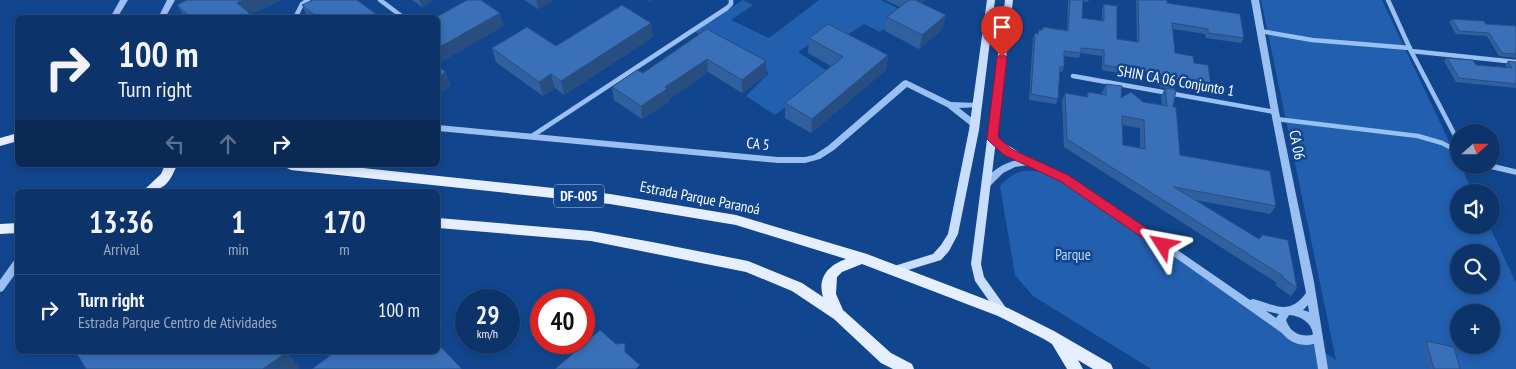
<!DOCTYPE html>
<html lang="en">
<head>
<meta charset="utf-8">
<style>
	:root { --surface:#0d346a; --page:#163c70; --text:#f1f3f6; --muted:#9aaac1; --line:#2d4f7e }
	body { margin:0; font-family:"PT Sans Narrow",sans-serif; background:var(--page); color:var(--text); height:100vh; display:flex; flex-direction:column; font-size:19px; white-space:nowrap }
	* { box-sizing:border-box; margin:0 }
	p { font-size:16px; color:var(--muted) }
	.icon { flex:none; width:28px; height:28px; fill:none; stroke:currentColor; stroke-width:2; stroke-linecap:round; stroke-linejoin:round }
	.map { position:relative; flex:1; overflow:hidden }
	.details { position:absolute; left:15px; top:189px; width:425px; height:165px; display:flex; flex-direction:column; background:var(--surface); border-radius:8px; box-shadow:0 2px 8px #0003,0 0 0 1px var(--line) }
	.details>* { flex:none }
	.top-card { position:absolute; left:15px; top:15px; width:425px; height:152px; border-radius:8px; box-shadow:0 2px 8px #0003,0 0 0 1px var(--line); background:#0d346a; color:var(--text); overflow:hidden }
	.needle { width:32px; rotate:69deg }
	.buttons { position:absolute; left:1450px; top:124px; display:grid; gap:10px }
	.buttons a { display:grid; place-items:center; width:50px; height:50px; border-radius:50%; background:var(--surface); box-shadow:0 2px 8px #0003,0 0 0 1px var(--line); font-size:25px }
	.speed { position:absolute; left:455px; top:289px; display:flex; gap:10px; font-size:25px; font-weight:700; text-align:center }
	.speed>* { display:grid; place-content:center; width:65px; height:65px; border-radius:50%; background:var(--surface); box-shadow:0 2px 8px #0003,0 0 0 1px var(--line); line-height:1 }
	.speed small { font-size:12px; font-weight:400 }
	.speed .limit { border:8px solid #d22; background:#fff; color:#111 }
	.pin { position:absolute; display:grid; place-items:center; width:42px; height:42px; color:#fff; margin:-51px -21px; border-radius:50% 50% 50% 0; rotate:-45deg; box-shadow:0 0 5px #0007 }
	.pin .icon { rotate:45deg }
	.me { position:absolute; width:55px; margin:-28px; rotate:304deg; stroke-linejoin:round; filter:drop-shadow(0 0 4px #0008) }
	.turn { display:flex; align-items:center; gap:18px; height:105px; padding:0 20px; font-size:22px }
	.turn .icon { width:65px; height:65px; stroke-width:2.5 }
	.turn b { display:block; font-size:35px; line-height:42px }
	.lanes { display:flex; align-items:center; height:48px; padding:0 20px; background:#0003; justify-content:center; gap:25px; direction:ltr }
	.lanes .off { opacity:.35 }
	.eta { display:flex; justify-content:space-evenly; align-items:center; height:85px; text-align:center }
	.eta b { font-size:30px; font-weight:800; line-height:35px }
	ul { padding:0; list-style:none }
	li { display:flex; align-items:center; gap:15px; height:70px; padding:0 20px; border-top:1px solid var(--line) }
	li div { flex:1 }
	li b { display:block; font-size:19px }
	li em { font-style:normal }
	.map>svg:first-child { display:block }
</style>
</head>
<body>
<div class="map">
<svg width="1516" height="369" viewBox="0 0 1516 369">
	<rect width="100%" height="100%" fill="#11468e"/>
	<!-- green -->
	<g fill="#225fae" fill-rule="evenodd">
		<polygon points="743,0 753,5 731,20 769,38 819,0 881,0 907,13 880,32 864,24 844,37 831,29 798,52 830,73 775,115 746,96 769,73 695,32"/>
		<path d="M1261 0H1382L1473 192H1459V225H1489L1516 283V369H1151L1033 296 1015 275 1000 186C1018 167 1025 170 1049 173L1336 360ZM1459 252H1491V285H1459ZM1459 312H1491V345H1459Z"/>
	</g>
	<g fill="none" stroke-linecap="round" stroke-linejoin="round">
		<!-- minor-far1 -->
		<g stroke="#9ac0f2" stroke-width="4.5">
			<polyline points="380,0 404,18"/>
			<polyline points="1388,0 1411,51 1459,143"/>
			<polyline points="295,18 302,4 308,0"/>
			<polyline points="1260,31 1312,40 1410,48"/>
			<polyline points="1411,51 1516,62"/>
			<polyline points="1073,76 1275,112"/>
			<polyline points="1276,119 1418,136 1442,143 1459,152"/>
			<polyline points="532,136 727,8 731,4 731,0"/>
			<polyline points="1486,165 1496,167"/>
		</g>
		<!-- minor -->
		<polyline stroke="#9ac0f2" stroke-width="5.5" points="1490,166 1516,172"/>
		<!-- tertiary -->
		<g fill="#9ac0f2" fill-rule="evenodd">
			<polygon points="120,0 128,0 117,18 110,18"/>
			<polygon points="167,0 175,0 165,18 158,18"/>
			<path d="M1251 0H1259L1279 112 1314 282 1328 369H1318L1314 344C1302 347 1290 343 1282 333L1145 236 1062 181 1043 171 1029 165 1015 167 1003 173 989 187 986 188 982 185C990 171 1003 163 1018 160L1007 154 989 141 988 139 992 136 1022 154 1059 171 1096 194 1250 300 1253 299C1276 305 1289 316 1306 293L1271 112ZM1308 305 1309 312 1303 310ZM1266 311 1279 314 1276 318ZM1289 315C1301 316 1311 322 1313 334L1312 335C1299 337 1290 332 1286 320Z"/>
			<polygon points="906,80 951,102 979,103 980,105 979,107 959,108 977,122 978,124 977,126 971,126 947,107 907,87 834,150 820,159 805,163 778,163 438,131 438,125 778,157 805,157 814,155 828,146 903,81"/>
			<polygon points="18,258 18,270 3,291 0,292 0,280 15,259"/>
		</g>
		<!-- secondary -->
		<g fill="#c9defc" fill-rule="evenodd">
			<polygon points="987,0 995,0 979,130 958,234 949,251 941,260 895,274 891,273 890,270 891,267 933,254 941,245 948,234 969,130"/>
			<polygon points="1005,0 1013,0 981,264 984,277 1009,312 1007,315 1003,317 999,315 975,281 971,264"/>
		</g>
		<!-- primary -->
		<g fill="#e5efff" fill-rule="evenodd">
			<polygon points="18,133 18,141 0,146 0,138"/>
			<path d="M165 165H177C169 184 164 191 143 191L161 174Z"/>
			<path d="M285 165H334L610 194 736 215 867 254 1008 308 1054 331 1111 364 1113 369H1093L1078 360 1083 369H1067L1052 344 1044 339 998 316 862 264 842 272 837 277 836 294 843 310 891 353 912 364 914 369H893L881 363 834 319 792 291 746 272 591 241 438 228V218L591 231 652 242 748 261 802 283 823 297C817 277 829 265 846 259L736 225 610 204 291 170 287 168Z"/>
			<polygon points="18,223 18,233 0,234 0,224"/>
		</g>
	</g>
	<!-- wall -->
	<g fill="#31609e" fill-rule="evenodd">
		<polygon points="187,0 281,0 252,14 255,18 185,18 177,5"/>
		<polygon points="412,0 434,0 422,7"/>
		<polygon points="524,0 554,0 538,9"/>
		<polygon points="885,0 925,0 921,3 943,29 919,49 885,31 887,17 900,7"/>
		<path d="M1068 0H1089L1088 2 1083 1 1082 18 1102 21V9L1104 4 1117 39 1137 42 1136 0H1167V3L1244 38 1241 43 1206 38 1205 34 1173 29 1175 53 1194 63 1211 85 1208 90 1176 85 1174 89 1173 107 1180 155 1276 206 1270 214 1195 200 1297 288 1291 296 1275 285 1277 283 1064 147 1062 101 1065 93 1086 97 1088 92 1102 94V92L1106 84 1121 98 1162 105 1161 96 1165 88 1160 87 1159 81 1102 70V56L1081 53 1079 58 1064 56V67L1062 72H1060L1058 99 1056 104 1029 100 1033 38 1035 33 1037 34 1039 30H1042L1043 27 1067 30ZM1122 125 1140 128V148L1123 145Z"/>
		<polygon points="302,5 380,17 308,18"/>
		<polygon points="1452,19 1486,24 1516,26 1516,58 1499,56 1487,36 1456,34 1449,22"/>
		<polygon points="707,29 766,75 742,93 708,72 668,100 669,102 642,119 614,100 612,87 643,73"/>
		<polygon points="653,37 564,95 555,88 543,96 496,62 492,48 556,46"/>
		<polygon points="809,38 888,55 886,70 811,133 785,118 785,103 831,66 808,53"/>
		<polygon points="1447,58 1476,65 1507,67 1505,65 1508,61 1516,62 1516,88 1456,82 1444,61"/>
		<polygon points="1426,341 1460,369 1430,369 1423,344"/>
	</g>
	<!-- shaded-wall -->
	<g fill="#284e81">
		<polygon points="243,0 281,0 246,17 237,3"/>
		<polygon points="419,0 434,0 422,7"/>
		<polygon points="536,0 554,0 538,9"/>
		<polygon points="648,0 654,0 648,3"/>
		<polygon points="911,0 925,0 909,12"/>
		<polygon points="500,13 504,26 438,64 438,48"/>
		<polygon points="946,15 943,29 919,49 922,35"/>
		<polygon points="651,23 653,37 564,95 561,81"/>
		<polygon points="888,55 886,70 811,133 812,119"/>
		<polygon points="707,59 708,72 668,100 669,102 642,119 641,106 665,87"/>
		<polygon points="766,61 766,75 742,93 742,80"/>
		<polygon points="446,72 451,86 438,94 438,77"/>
		<polygon points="551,74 555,88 543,96 539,82"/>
		<polygon points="287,352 300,368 298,369 263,369"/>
	</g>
	<!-- building -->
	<g fill="#3970b8" stroke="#284e81" fill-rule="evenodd">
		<polygon points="187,0 243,0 237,3 255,18 191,18 177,5"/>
		<polygon points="313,0 357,0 380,17 318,18 302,5"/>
		<polygon points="467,0 481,0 500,13 438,48 438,18 435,18"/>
		<polygon points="909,0 915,0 946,15 922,35 887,17"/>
		<polygon points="1070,0 1083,0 1082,18 1104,21 1104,4 1117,6 1117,39 1139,42 1138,0 1167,0 1167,3 1240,14 1244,38 1208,33 1208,29 1172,23 1175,53 1193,56 1194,63 1208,65 1211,85 1177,79 1176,85 1162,82 1162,75 1104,65 1104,50 1081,48 1081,53 1064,51 1064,67 1060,67 1058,99 1031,94 1035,33 1038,34 1039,30 1043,30 1043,27 1068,31"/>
		<polygon points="622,5 651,23 561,81 551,74 539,82 492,48 527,27 556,46"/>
		<polygon points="1452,19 1484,21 1486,24 1516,26 1516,54 1502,53 1489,33 1459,31"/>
		<polygon points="828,24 888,55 812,119 785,103 843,57 809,38"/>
		<polygon points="707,29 766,61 742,80 707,59 665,87 667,89 641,106 612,87 637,70 643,73"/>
		<polygon points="1447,58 1473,60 1476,65 1512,68 1508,61 1516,62 1516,84 1459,78"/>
		<polygon points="438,66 446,72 438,77"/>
		<path d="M1106 84 1122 86 1121 98 1131 92 1143 102 1167 106 1165 88 1176 90 1173 107H1176L1180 155 1270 171 1276 206 1174 187 1259 239 1263 235 1288 240 1297 288 1282 277 1283 276 1067 139 1065 93 1088 97V92L1106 95ZM1122 116 1144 120 1145 149 1123 145Z"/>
		<polygon points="600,330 616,344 625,343 625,352 640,365 636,369 555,369"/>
		<polygon points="1426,341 1454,347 1460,369 1434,369"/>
		<polygon points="438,344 462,369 312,369 336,351 438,351"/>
		<polygon points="75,351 286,351 287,352 263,369 86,369"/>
	</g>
	<!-- route -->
	<polygon fill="#e11d48" stroke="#92132f" points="1002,54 1007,57 998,137 1011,149 1068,175 1167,242 1169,245 1167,249 1159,249 1060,181 1004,155 989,141 987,139 997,57"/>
	<g text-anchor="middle" stroke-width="5" stroke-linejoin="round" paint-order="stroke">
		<!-- shield labels -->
		<rect fill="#11468e" stroke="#b8c8dd" stroke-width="1" x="554" y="184.5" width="50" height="23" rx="4"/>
		<g font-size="14" font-weight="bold" fill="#fff">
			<text x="579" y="201">DF-005</text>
		</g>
		<!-- street labels -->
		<g font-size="15" fill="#fff" stroke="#11468e">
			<text transform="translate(1176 81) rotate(10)" y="5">SHIN CA 06 Conjunto 1</text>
			<text transform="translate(758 144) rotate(6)" y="5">CA 5</text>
			<text transform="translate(1297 145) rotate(79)" y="5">CA 06</text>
			<text transform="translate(700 198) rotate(11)" y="5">Estrada Parque Paranoá</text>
		</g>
		<!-- park labels -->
		<g font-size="15" fill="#c1dbfd" stroke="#11468e">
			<text x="1073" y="260">Parque</text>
		</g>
	</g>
</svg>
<div class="buttons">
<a><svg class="needle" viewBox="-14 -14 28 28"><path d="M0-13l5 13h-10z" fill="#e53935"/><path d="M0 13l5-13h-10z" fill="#9aaac1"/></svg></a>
<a><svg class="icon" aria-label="sound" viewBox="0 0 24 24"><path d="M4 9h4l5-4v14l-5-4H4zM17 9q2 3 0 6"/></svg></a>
<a><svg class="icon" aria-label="search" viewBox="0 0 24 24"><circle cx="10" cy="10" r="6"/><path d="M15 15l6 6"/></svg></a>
<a>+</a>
</div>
<div class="speed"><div>29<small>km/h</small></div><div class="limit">40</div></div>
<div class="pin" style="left:1002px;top:57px;background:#d93025"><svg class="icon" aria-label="arrive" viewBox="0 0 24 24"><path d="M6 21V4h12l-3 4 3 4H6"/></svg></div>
<svg class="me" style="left:1163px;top:245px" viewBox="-20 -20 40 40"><path d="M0-17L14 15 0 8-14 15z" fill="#e11d48" stroke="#fff" stroke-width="4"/></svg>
<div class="top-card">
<div class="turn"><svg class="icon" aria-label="right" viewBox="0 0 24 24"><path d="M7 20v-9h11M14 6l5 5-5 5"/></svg><div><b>100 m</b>Turn right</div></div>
<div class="lanes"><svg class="icon off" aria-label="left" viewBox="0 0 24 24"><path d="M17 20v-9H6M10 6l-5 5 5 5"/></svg><svg class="icon off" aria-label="ahead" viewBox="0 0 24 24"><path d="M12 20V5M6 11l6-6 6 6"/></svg><svg class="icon" aria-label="right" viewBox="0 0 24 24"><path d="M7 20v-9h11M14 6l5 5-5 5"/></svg></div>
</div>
<section class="details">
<div class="eta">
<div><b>13:36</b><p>Arrival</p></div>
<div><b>1</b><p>min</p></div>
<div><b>170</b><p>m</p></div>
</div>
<ul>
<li><svg class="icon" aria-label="right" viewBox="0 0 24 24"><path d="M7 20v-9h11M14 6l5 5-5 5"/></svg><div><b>Turn right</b><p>Estrada Parque Centro de Atividades</p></div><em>100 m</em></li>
</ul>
</section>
</div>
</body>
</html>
